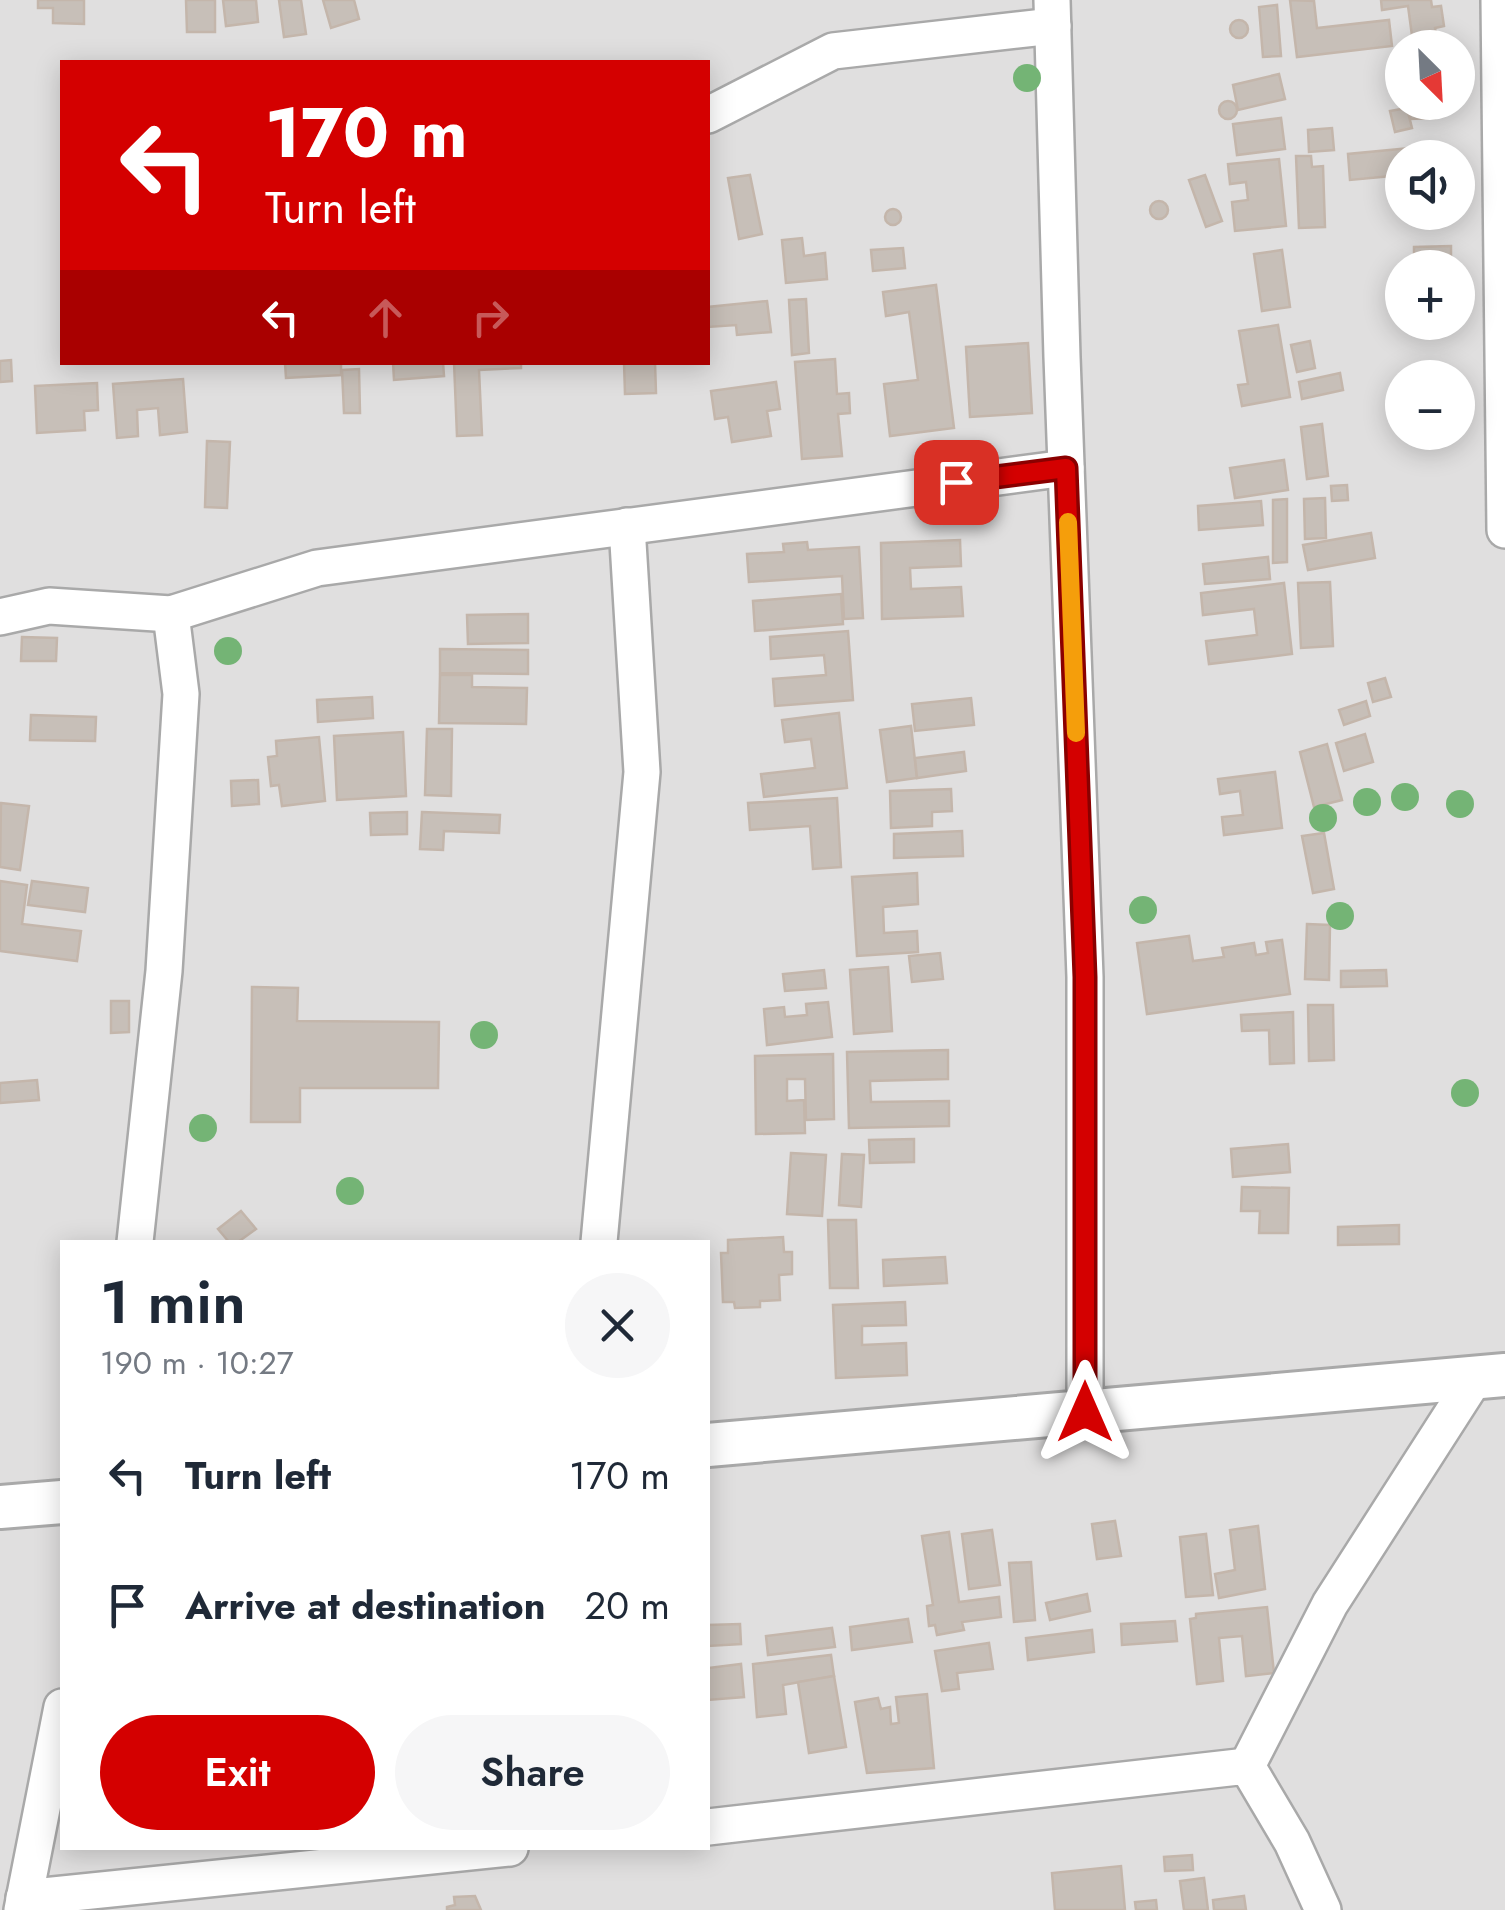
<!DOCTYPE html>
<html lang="en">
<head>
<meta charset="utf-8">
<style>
	:root { --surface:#fff; --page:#f6f6f7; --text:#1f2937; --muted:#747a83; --accent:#d40000 }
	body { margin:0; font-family:Jost,sans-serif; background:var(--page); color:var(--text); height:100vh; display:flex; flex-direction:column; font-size:38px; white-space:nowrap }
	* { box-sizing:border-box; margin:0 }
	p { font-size:32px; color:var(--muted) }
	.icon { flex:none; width:55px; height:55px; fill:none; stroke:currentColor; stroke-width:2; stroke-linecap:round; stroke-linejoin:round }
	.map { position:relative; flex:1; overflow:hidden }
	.side { position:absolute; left:60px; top:1240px; width:650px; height:610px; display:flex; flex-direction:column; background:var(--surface); border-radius:0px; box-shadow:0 5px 25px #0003 }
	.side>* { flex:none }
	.top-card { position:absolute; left:60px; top:60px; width:650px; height:305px; border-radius:0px; box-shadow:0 5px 25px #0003; background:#d40000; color:#fff; overflow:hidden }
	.needle { width:65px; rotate:156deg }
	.buttons { position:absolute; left:1385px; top:30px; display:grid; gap:20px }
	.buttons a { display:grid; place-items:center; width:90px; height:90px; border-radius:50%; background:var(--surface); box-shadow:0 5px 25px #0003; font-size:50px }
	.pin { position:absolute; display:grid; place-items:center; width:85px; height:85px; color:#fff; margin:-42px; border-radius:20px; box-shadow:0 5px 15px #0006 }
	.me { position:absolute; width:110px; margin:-55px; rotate:0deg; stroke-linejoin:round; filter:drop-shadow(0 0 8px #0008) }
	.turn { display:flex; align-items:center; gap:35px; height:210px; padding:0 40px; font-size:45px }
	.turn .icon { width:130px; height:130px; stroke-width:2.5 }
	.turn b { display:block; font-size:70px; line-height:85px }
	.lanes { display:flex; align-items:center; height:95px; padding:0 40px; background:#0003; justify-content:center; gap:50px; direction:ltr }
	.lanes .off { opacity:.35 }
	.round { display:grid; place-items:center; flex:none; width:105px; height:105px; border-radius:52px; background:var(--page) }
	.headline { display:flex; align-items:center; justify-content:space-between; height:170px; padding:0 40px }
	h1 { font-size:60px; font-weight:600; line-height:75px }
	.action { display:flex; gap:20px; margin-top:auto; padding:20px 40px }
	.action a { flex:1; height:115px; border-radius:60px; background:var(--accent); color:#fff; font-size:40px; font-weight:600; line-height:115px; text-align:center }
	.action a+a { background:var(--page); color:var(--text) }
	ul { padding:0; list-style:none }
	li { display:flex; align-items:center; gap:30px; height:130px; padding:0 40px }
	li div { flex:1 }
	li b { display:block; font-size:38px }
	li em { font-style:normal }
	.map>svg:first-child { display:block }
</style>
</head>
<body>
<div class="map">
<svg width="1505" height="1910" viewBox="0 0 1505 1910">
	<rect width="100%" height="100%" fill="#f2efe9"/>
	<!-- residential -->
	<path fill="#e0dfdf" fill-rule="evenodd" d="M0 0H1505V1910H0ZM1402 48H1458V102H1402ZM62 62H708V362H62ZM1402 158H1458V212H1402ZM1402 268H1458V322H1402ZM1402 378H1458V432H1402ZM62 1242H708V1848H62Z"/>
	<!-- building -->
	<g fill="#c7bfb8" stroke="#c4b6ab" stroke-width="2.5">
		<polygon points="38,0 84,0 84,24 53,23 53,8 38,8"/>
		<polygon points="186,0 215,0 215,32 187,32"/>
		<polygon points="223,0 256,0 258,22 226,26"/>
		<polygon points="279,0 301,0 306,34 284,37"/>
		<polygon points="323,0 354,0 359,19 331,28"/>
		<polygon points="1290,0 1314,1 1317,28 1389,20 1392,46 1297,57"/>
		<polygon points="1381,0 1431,0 1432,7 1441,6 1444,26 1435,28 1437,40 1413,43 1408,6 1382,10"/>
		<polygon points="1277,5 1281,56 1263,57 1259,7"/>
		<circle cx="1239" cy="29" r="9"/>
		<polygon points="1390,58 1402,58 1402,77 1391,77"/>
		<polygon points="1279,74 1285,99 1238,110 1233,85"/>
		<circle cx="1228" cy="110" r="9"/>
		<polygon points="1410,102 1434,102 1435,118 1410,119"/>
		<polygon points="1407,108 1412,128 1395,132 1390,111"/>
		<polygon points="1281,118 1285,149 1237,155 1233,124"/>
		<polygon points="1332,128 1334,150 1309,152 1308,130"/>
		<polygon points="1441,145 1443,158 1402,158 1402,175 1350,180 1348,154"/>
		<polygon points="1296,156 1311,156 1312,167 1323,166 1325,227 1299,228"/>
		<polygon points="1279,159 1286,226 1235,231 1232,202 1248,200 1246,182 1230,184 1228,164"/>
		<polygon points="750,175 762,234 739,239 728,178"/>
		<polygon points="1205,175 1222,221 1206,227 1189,180"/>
		<circle cx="1159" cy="210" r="9"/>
		<circle cx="893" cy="217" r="8"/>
		<polygon points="1408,212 1455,212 1455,215 1409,221"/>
		<polygon points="802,238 804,256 825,253 827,279 786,283 782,240"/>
		<polygon points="1451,246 1451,268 1414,268 1414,247"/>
		<polygon points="903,248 905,268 873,271 871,250"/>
		<polygon points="1282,250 1290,307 1262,311 1254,254"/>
		<polygon points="936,285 954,428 890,436 884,384 918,380 909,312 886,316 883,292"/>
		<polygon points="806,299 809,353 792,355 789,300"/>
		<polygon points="767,301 771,332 737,335 736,325 708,327 708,307"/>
		<polygon points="1278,325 1290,397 1242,406 1238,385 1248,384 1239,331"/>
		<polygon points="1310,341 1315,368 1297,372 1291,345"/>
		<polygon points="1028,343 1032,413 970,417 966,347"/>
		<polygon points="835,359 837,394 849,393 850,413 838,414 842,456 802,459 795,362"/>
		<polygon points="11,360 12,381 0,382 0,361"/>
		<polygon points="341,362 341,375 286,378 285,363"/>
		<polygon points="393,362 443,362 444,376 394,380"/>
		<polygon points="454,362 521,362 521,368 479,370 482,435 457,436"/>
		<polygon points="624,362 655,362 656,393 625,394"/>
		<polygon points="359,369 360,413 344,413 342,370"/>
		<polygon points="1340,373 1343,390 1302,399 1299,382"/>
		<polygon points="183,379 187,432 160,435 158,408 137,410 138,436 117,438 113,384"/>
		<polygon points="776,382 780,409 767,411 771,436 732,442 728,417 715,419 711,391"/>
		<polygon points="97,383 98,410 84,411 85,430 37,433 35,386"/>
		<polygon points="1322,424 1328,476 1307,479 1301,427"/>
		<polygon points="207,441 230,442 227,508 205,507"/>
		<polygon points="1284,460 1288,490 1235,498 1230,468"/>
		<polygon points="1347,485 1348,500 1332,501 1331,486"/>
		<polygon points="1325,498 1326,538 1305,539 1304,499"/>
		<polygon points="1287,499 1287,562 1273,563 1273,500"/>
		<polygon points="1261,501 1263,525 1199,530 1198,506"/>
		<polygon points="1371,533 1375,558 1308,570 1303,545"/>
		<polygon points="960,540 961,566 910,568 911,589 961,587 963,616 882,619 881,543"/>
		<polygon points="807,542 808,550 859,547 863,618 844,619 842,576 749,582 747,554 784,552 783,544"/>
		<polygon points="1268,557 1270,579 1205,584 1203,564"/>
		<polygon points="1330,582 1333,646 1301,648 1298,583"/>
		<polygon points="1284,583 1292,654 1209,664 1206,641 1257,635 1254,609 1203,615 1201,593"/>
		<polygon points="841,594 843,624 755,631 753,601"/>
		<polygon points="528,614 528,643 468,644 467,615"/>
		<polygon points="848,631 853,700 775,706 773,679 826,675 824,655 771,659 770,637"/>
		<polygon points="22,637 57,638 56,661 21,661"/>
		<polygon points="440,649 528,650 528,674 440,673"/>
		<polygon points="440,675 472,675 472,687 527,688 526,724 439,723"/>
		<polygon points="1385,678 1391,697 1373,702 1368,683"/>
		<polygon points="372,697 373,718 318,722 317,700"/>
		<polygon points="971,698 974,725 915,731 912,704"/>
		<polygon points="1366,701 1370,716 1344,725 1339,710"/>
		<polygon points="839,713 847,788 764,797 761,774 815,768 811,739 785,742 782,720"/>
		<polygon points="31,715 96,717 95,741 30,740"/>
		<polygon points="911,726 917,778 887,782 880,730"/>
		<polygon points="427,729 452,729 451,796 425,795"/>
		<polygon points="403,732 406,796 337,800 334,736"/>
		<polygon points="1365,734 1373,762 1344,771 1336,743"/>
		<polygon points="319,737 325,801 282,806 279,785 271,786 268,757 277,756 276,741"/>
		<polygon points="1327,744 1342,800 1314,807 1300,752"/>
		<polygon points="964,752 966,771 917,778 915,758"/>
		<polygon points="1275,772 1282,828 1224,835 1222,817 1243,815 1240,791 1220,794 1218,779"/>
		<polygon points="258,780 259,804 232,806 231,781"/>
		<polygon points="951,789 952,811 932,812 932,826 891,828 890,791"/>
		<polygon points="837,798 841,867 813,869 810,826 750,830 748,803"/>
		<polygon points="1,803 29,806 20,870 0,867"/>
		<polygon points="407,812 407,834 371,835 370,813"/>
		<polygon points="422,812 500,815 499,833 444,831 443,850 420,849"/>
		<polygon points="962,831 963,856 894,858 894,834"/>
		<polygon points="1324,833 1334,889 1313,893 1302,836"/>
		<polygon points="917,873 918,904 883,907 884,933 917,931 918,952 857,956 852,877"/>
		<polygon points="0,881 27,885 22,924 81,931 77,961 0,951"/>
		<polygon points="32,881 88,888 85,912 28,905"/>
		<polygon points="1307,924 1330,925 1329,980 1305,979"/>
		<polygon points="1189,936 1193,961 1224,957 1222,948 1254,943 1256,955 1268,953 1266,942 1282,940 1290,994 1147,1014 1137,943"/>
		<polygon points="940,953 943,979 912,982 909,956"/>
		<polygon points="888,967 892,1031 854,1034 850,970"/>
		<polygon points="824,970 826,988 785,991 783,974"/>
		<polygon points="1386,970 1387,986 1341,987 1341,971"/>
		<polygon points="252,987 298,988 297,1021 439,1022 438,1088 300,1088 300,1122 251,1122"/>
		<polygon points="111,1001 129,1001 129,1032 111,1033"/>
		<polygon points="828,1002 832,1037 767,1045 764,1009 784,1007 785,1017 807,1015 806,1004"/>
		<polygon points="1308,1005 1333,1005 1334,1060 1309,1061"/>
		<polygon points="1293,1012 1294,1063 1270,1064 1269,1030 1242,1031 1241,1015"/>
		<polygon points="948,1050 948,1079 870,1081 871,1102 949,1101 949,1126 849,1128 847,1052"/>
		<polygon points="833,1054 834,1119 806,1120 805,1079 787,1079 787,1101 804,1100 805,1133 756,1134 755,1056"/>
		<polygon points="37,1080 39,1100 0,1103 0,1083"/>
		<polygon points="914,1139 914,1162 870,1163 869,1140"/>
		<polygon points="1288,1144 1290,1172 1233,1177 1231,1149"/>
		<polygon points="791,1153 826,1155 822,1216 787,1214"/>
		<polygon points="842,1154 864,1155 861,1207 839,1205"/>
		<polygon points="1242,1187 1289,1188 1288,1233 1259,1233 1260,1211 1241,1211"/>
		<polygon points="241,1211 256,1229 238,1242 229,1242 218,1229"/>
		<polygon points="828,1220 856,1220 858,1288 830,1288"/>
		<polygon points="1399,1225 1399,1244 1338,1245 1338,1227"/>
		<polygon points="783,1237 784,1252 792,1252 792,1274 779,1275 780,1300 760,1301 760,1307 735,1308 734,1302 723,1302 721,1253 728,1253 728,1240"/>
		<polygon points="945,1257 947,1283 884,1286 883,1260"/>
		<polygon points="905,1302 906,1325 862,1326 862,1345 906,1343 907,1375 836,1378 833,1305"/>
		<polygon points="1115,1521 1121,1556 1097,1559 1092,1524"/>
		<polygon points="1258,1526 1265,1589 1219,1598 1215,1574 1235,1570 1230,1530"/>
		<polygon points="992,1530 1000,1585 969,1589 962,1534"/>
		<polygon points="949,1532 959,1602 999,1597 1001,1617 962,1622 964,1630 937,1635 935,1625 929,1626 927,1606 933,1605 922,1536"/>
		<polygon points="1206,1534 1213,1595 1186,1597 1180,1537"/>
		<polygon points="1031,1562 1035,1620 1014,1622 1009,1563"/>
		<polygon points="1087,1594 1090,1611 1050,1620 1046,1603"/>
		<polygon points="1267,1607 1274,1673 1246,1676 1242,1636 1219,1638 1223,1681 1197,1684 1190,1619 1196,1618 1196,1614"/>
		<polygon points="908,1619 912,1642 852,1650 850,1627"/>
		<polygon points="1175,1621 1177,1641 1122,1645 1121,1624"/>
		<polygon points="740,1624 741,1644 708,1646 708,1625"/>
		<polygon points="832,1628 835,1647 768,1655 766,1636"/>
		<polygon points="1092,1630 1094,1652 1028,1660 1026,1638"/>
		<polygon points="989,1643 993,1669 957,1673 959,1689 942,1691 935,1651"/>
		<polygon points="831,1655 834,1676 783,1685 786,1714 757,1717 753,1664"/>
		<polygon points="741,1664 744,1697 708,1700 708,1668"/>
		<polygon points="834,1676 846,1747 809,1753 798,1682"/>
		<polygon points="927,1694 934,1768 867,1773 855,1702 878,1698 881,1709 890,1707 891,1724 899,1723 896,1697"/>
		<polygon points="1192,1855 1193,1870 1165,1871 1164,1857"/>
		<polygon points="1121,1866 1125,1910 1055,1910 1052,1873"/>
		<polygon points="1204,1878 1208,1910 1184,1910 1180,1881"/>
		<polygon points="475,1896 481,1910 447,1910 447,1907 455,1905 454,1897"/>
		<polygon points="1244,1896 1246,1910 1214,1910 1213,1900"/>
		<polygon points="1156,1900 1157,1910 1136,1910 1135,1902"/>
	</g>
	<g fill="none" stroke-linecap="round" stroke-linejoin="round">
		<!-- minor casing -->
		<g stroke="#a9a9a9" stroke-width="40">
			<g id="minor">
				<polyline points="1052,0 1062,357 1085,977 1085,1412"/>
				<polyline points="1499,0 1505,530"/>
				<polyline points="708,115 833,51 1053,26"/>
				<polyline points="0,617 49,606 171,614 317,568 1066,468"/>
				<polyline points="135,1242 164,971 181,694 171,614"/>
				<polyline points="599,1242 642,772 627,526"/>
				<polyline points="1247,1766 1330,1604 1475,1378"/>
				<polyline points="708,1827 1247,1766 1292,1842 1323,1910"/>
				<polyline points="24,1898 510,1848"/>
				<polyline points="22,1910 62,1707"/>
			</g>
		</g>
		<!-- tertiary casing -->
		<g stroke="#a9a9a9" stroke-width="48">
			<g id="tertiary">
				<polyline points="708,1445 1505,1375"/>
				<polyline points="0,1507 62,1502"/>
			</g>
		</g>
		<!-- minor -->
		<use href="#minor" stroke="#fff" stroke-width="35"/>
		<!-- tertiary -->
		<use href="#tertiary" stroke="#fff" stroke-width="42"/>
	</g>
	<!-- trees -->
	<g fill="#74b475">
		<circle cx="1027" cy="78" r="14"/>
		<circle cx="228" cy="651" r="14"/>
		<circle cx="1405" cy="797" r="14"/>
		<circle cx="1367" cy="802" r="14"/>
		<circle cx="1460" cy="804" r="14"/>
		<circle cx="1323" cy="818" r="14"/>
		<circle cx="1143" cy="910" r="14"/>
		<circle cx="1340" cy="916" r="14"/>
		<circle cx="484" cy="1035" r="14"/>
		<circle cx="1465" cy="1093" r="14"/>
		<circle cx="203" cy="1128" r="14"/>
		<circle cx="350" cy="1191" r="14"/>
	</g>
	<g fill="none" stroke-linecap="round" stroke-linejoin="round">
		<!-- route casing -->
		<g stroke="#8a0000" stroke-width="25">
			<polyline id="route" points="956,482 1066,468 1085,977 1085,1412"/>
		</g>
		<!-- route -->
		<use href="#route" stroke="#d40000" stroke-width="18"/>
		<!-- slow -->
		<polyline stroke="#f59e0b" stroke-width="18" points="1068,522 1076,733"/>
	</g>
</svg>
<div class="buttons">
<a><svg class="needle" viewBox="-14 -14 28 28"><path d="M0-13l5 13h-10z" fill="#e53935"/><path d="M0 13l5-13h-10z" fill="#747a83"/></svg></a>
<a><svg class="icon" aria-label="sound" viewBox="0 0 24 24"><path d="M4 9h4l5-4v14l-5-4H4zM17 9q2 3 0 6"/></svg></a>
<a>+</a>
<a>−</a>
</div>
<div class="pin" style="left:956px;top:482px;background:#d93025"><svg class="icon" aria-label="arrive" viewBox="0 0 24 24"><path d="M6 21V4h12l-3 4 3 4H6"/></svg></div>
<svg class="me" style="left:1085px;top:1412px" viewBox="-20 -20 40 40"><path d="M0-17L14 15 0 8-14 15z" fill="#d40000" stroke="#fff" stroke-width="4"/></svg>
<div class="top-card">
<div class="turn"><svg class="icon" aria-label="left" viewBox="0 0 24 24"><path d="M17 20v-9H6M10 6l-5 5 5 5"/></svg><div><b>170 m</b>Turn left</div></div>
<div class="lanes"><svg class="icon" aria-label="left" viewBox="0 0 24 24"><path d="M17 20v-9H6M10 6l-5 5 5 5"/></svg><svg class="icon off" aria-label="ahead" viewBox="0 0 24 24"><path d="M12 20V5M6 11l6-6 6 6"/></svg><svg class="icon off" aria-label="right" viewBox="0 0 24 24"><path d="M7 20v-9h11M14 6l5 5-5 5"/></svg></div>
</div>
<section class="side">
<div class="headline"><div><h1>1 min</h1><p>190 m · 10:27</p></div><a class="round"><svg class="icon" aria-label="close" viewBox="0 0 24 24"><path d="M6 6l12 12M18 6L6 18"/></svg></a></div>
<ul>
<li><svg class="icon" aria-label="left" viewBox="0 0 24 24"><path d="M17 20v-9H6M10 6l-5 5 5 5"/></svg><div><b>Turn left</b></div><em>170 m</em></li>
<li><svg class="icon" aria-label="arrive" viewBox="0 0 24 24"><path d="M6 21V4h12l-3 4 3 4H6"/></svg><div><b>Arrive at destination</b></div><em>20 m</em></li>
</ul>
<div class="action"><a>Exit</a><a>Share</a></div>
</section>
</div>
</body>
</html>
